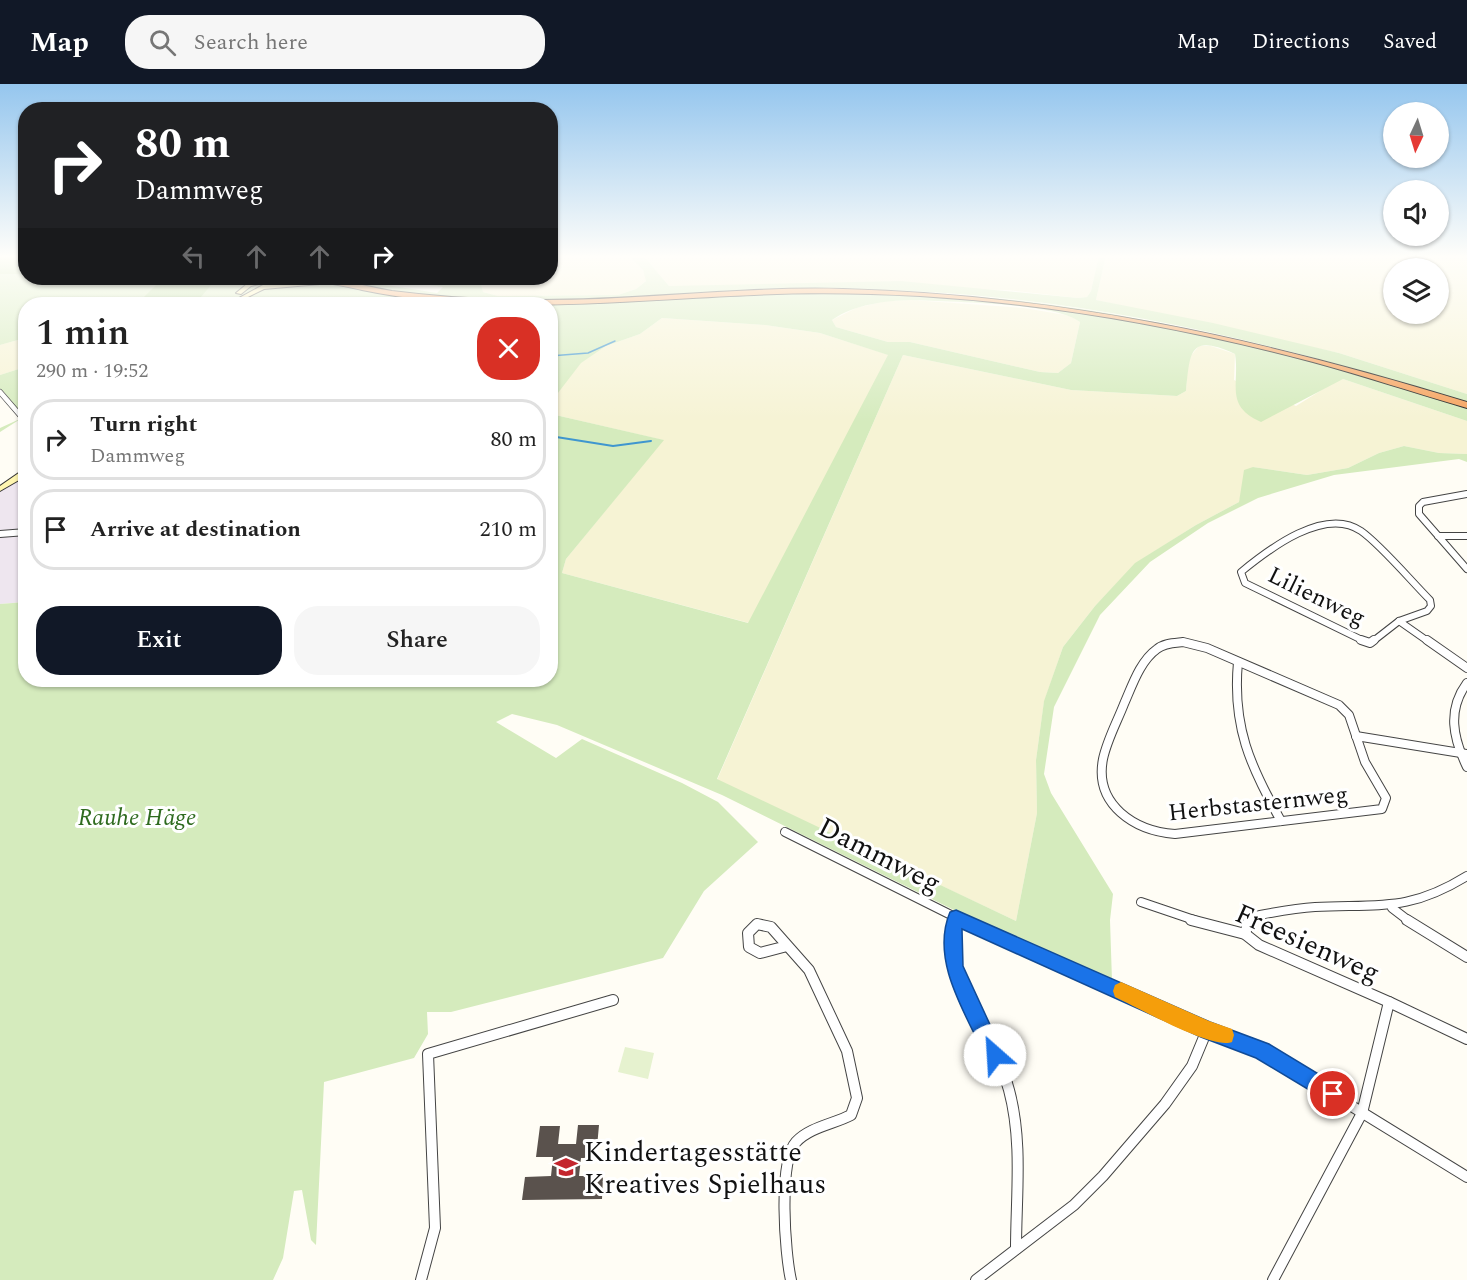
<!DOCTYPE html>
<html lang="en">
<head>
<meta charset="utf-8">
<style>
	:root { --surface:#fff; --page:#f6f6f6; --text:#222; --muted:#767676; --line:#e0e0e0; --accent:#111827 }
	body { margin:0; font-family:Spectral,serif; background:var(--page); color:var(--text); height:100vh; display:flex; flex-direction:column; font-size:22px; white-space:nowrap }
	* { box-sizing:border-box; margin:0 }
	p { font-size:20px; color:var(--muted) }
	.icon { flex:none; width:33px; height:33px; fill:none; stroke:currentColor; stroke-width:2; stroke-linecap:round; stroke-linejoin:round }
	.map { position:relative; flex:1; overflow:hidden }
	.side { position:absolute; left:18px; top:213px; width:540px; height:390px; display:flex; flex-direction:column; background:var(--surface); border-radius:24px; box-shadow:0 2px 4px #0004 }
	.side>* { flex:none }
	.top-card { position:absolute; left:18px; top:18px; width:540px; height:183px; border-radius:24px; box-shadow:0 2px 4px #0004; background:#202124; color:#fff; overflow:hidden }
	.needle { width:39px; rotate:184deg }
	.buttons { position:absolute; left:1383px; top:18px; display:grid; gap:12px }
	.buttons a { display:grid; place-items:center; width:66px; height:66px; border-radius:50%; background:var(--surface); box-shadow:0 2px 4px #0004; font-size:30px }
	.pin { position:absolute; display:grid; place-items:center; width:51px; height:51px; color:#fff; margin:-26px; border:3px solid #fff; border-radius:50%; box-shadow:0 2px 6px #0007 }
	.me { position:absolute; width:66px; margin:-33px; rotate:334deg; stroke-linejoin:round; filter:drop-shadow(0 0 4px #0008) }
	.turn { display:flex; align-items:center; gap:21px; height:126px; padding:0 18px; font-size:27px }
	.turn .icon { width:78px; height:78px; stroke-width:2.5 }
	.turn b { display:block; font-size:42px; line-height:51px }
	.lanes { display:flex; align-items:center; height:57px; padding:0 18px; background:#0003; justify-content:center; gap:30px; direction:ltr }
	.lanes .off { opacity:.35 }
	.round { display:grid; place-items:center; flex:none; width:63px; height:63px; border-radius:24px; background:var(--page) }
	.head { display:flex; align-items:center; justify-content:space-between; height:102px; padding:0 18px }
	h1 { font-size:36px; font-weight:600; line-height:45px }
	.button { display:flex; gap:12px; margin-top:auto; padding:12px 18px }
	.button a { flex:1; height:69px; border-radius:24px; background:var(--accent); color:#fff; font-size:24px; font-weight:600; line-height:69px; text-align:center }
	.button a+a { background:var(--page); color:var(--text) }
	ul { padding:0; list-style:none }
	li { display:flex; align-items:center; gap:18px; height:81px; margin:0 12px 9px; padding:0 6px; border:3px solid var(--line); border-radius:24px }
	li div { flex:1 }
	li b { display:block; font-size:22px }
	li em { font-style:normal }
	header { display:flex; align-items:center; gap:36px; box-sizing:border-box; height:84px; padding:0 30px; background:var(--accent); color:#fff }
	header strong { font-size:28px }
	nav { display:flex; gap:33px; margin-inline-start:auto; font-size:21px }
	.search { width:420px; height:54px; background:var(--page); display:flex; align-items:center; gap:15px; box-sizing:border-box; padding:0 21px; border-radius:24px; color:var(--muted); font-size:22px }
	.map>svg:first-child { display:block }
</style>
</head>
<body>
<header>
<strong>Map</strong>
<div class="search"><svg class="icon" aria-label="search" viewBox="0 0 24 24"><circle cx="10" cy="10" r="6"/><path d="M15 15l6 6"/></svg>Search here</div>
<nav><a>Map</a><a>Directions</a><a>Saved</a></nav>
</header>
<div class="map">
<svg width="1467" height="1196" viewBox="0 0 1467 1196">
	<rect width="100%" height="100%" fill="#fffdf5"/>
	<!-- industrial -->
	<polygon fill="#eee6ef" points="25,387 25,518 0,520 0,405"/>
	<!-- farmland -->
	<g fill="#f6f3d4" fill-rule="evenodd">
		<polygon points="551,171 628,171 643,186 647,196 636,205 618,211 498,212 483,208 481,200 486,194 550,194"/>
		<polygon points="643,171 1099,171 1091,207 1087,213 1078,214 1007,206 669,202"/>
		<path d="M1106 171H1467V310L1339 269 1096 216ZM1394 184H1438V230H1394Z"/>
		<polygon points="911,216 1024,224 1071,232 1080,238 1071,279 1058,289 1040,288 910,258 888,258 836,243 832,236 856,224 886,217"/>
		<polygon points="662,234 765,241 820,249 889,271 749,539 562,489 566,475 663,356 551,330 550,318 580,279 606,262 640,250"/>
		<polygon points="25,254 25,283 0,291 0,261"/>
		<polygon points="1199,262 1211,262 1235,270 1234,296 1296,322 1336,297 1343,295 1467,337 1467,370 1439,369 1404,362 1379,369 1348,384 1307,391 1253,383 1244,399 1239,418 1196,441 1136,479 1095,522 1063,563 1044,618 1036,676 1037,729 1016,837 717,696 903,271 1071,306 1177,312 1186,307 1188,275"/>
	</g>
	<!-- green -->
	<g fill="#d5ebbd" fill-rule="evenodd">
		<path d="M628 171H643L669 202 901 197 1078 214 1087 213 1091 207 1099 171H1106L1096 216 1213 239 1339 269 1467 310V319C1287 261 1101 216 911 207 783 201 656 211 529 219 663 212 796 205 930 210 1114 217 1292 268 1467 321V337L1343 295 1261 338C1224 322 1240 300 1235 270 1189 249 1190 268 1186 307L1177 312 1071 306 903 271 717 695 1016 837 1037 729 1036 676 1044 617 1063 563 1095 522 1135 479 1196 441 1239 418 1244 386 1253 383 1307 391 1348 384 1379 369 1404 362 1439 369 1467 370V378L1459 375 1334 391 1258 414 1208 439 1150 478 1100 531 1054 623 1044 690 1051 709 1113 810 1110 836 1112 897 964 831 722 711 557 641 512 630 496 638 556 674 582 655 682 699 718 718 758 758 704 807 663 874 451 928H427L428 950 414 974 324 998 316 1161 311 1156 302 1106 294 1107 283 1174 273 1196H0V520L25 518 26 596H550L551 330 664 356 566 475 562 489 748 539 888 271 820 249 765 241 662 234 640 250 606 262 581 279 551 318 550 220H194L214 194H342L437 209 443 203 430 201 435 194 454 196 486 194 481 200 483 208 498 212 618 211 636 205 646 197 643 186ZM911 216C948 218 1053 218 1080 238L1071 279 1058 289 1040 288 910 258H888L836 243 832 236C855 220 885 217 911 216Z"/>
		<polygon points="0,190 25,190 26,194 163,194 145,213 166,220 26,220 25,254 0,261"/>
		<polygon points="25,283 25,338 22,334 0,348 0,344 22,334 0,308 0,291"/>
	</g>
	<!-- forest -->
	<g fill="#b9dc9c">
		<polygon points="0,171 16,171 14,176 25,176 25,190 0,190"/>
		<polygon points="163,194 217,194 195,220 166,220 144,213"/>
	</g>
	<!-- pitch -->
	<polygon fill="#e6f2cf" points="625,963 654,969 648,995 618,988"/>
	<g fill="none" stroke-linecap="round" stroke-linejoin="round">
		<!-- stream-far1 -->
		<g stroke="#3f96cf" stroke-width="1.5">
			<polyline points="23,171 18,181 26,185"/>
			<polyline points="550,272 588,269 615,257"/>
		</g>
		<!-- stream -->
		<polyline stroke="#3f96cf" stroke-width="2" points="550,352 613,362 651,357"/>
	</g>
	<!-- building -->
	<polygon fill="#5a524d" points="578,1041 599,1041 596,1074 581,1074 579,1092 603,1092 602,1115 522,1116 525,1093 551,1092 553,1073 536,1073 540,1042 560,1042 558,1060 576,1060"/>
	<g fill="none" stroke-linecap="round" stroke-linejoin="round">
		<!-- street-far3 casing -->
		<g stroke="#444" stroke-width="6">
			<polyline id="street-far3" points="0,308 26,338"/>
		</g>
		<!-- street-far2 casing -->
		<g stroke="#444" stroke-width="8">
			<g id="street-far2">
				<polyline points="1467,410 1423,418 1419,422 1419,430 1467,485"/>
				<polyline points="0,450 26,448"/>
				<polyline points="1438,452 1467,452"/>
				<polyline points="1399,537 1429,558"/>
				<path d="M1366 558 1245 499 1241 488C1269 465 1325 422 1361 447 1381 461 1411 497 1430 516L1431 522 1427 527 1399 537 1372 558"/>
			</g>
		</g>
		<!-- street-far1 casing -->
		<g stroke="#444" stroke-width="10">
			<g id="street-far1">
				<polyline points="1361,556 1370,559 1374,556"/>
				<polyline points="1427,556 1467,584"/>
				<path d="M1183 558 1207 564 1339 621 1349 631 1365 678 1386 714 1382 725 1175 750C1135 747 1094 721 1103 675 1107 656 1117 638 1124 620 1132 602 1140 577 1157 565 1164 559 1174 559 1183 558Z"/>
				<path d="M1238 578C1232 642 1250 682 1281 737"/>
				<path d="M1467 599C1447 626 1453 654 1467 683"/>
				<polyline points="1356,652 1467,670"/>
				<polyline points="785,748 963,837"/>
				<polyline points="1141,818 1197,837"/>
				<polyline points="1392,824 1409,837"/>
				<polyline points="955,837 956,834"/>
				<path d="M1248 837 1255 832C1275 828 1295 824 1315 823 1379 820 1409 828 1467 792"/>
			</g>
		</g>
		<!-- street casing -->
		<g stroke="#444" stroke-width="12">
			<g id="street">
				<path d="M956 836C943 904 992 945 1009 1006 1023 1058 1016 1112 1016 1165"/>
				<polyline points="960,836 1207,946 1262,967 1467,1093"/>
				<polyline points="1191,836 1245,850 1259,861 1389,918"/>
				<polyline points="1407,836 1467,873"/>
				<polyline points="1245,850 1249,836"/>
				<path d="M787 862 760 869 749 863 748 849 757 840 771 843 809 886 847 967 857 1014 851 1031C834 1040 810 1043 796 1058 778 1078 785 1170 791 1196"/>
				<polyline points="421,1196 435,1144 428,970 613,916"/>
				<polyline points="976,1196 1074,1121 1103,1092 1165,1020 1192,982 1207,946"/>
				<polyline points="1273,1196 1362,1029 1389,918 1467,955"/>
			</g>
		</g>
		<!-- secondary casing -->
		<g stroke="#333" stroke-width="2">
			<g id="secondary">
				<polygon points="266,195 268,196 268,198 251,202 241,210 236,209 247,200"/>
				<polygon points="329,196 332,198 331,199 264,205 234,220 228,220 263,201"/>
				<polygon points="23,386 26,386 26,392 0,407 0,402"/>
			</g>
		</g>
		<!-- primary casing -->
		<g stroke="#222" stroke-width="3">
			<polygon id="primary" points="249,194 293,194 267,199"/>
		</g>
		<!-- highway casing -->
		<g stroke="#222" stroke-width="2">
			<path id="highway" d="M298 194C329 191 361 202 392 207 439 213 487 216 534 216 637 217 740 202 843 205 1062 211 1259 254 1467 318V324C1415 309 1365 292 1313 278 1185 244 1052 220 920 212 865 209 809 208 754 211 624 216 491 233 362 206 348 203 335 200 321 198 313 197 305 197 298 194Z"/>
		</g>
		<!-- street-far3 -->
		<use href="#street-far3" stroke="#fff" stroke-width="4.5"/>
		<!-- street-far2 -->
		<use href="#street-far2" stroke="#fff" stroke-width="6"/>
		<!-- street-far1 -->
		<use href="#street-far1" stroke="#fff" stroke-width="8"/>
		<!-- street -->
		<use href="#street" stroke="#fff" stroke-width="10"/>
		<!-- secondary -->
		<use href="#secondary" fill="#fff6b0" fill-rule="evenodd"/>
		<!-- primary -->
		<use href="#primary" fill="#f9d66b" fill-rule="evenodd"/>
		<!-- highway -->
		<use href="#highway" fill="#f5a25d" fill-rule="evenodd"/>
	</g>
	<!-- sky -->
	<linearGradient id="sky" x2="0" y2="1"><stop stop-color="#95c6ee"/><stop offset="0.51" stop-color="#fffefa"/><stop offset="1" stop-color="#fffefa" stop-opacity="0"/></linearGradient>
	<rect width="1467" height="338" fill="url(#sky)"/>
	<!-- route -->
	<path fill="#1a73e8" stroke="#114b97" stroke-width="1.5" d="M956 826 1210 938 1269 960 1340 1003 1343 1010 1340 1016 1333 1019 1326 1016 1256 974 1201 953 962 845 963 882 1004 971 1002 978 995 981 988 978C968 933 929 878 950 828Z"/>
	<!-- slow -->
	<path fill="#f59e0b" d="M1121 898 1209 937 1232 945 1234 951 1232 958C1212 966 1137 923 1115 913L1113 907 1115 901Z"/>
	<!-- icons -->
	<defs>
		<g id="school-bare" transform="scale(1.8)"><path d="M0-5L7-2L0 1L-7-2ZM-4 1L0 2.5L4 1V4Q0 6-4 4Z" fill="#c4262e" stroke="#fff" stroke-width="2.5" paint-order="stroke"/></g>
	</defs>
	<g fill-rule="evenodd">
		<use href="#school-bare" x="566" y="1083"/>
	</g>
	<g text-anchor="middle" stroke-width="6" stroke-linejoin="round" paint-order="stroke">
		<!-- street labels -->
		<g font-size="24" fill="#111" stroke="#fff">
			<text transform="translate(1317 512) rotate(26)" y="8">Lilienweg</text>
			<text transform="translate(1258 719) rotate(-6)" y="8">Herbstasternweg</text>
		</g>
		<!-- park labels -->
		<g font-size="24" font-style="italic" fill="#2f6b1f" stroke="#fff">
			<text x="137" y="741">Rauhe Häge</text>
		</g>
		<!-- near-street labels -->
		<g font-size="28" fill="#111" stroke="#fff">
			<text transform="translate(880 770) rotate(27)" y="10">Dammweg</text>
			<text transform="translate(1308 858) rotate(24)" y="10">Freesienweg</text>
		</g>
		<!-- near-poi labels -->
		<g font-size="28" fill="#111" stroke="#fff" text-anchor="start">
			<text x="584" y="1077">Kindertagesstätte<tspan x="584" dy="32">Kreatives Spielhaus</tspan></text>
		</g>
	</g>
</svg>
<div class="buttons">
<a><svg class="needle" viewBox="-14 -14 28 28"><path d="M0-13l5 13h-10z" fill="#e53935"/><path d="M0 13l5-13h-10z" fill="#767676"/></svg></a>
<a><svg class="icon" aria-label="sound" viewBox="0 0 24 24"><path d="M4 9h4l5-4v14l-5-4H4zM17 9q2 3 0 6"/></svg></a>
<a><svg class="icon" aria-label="layers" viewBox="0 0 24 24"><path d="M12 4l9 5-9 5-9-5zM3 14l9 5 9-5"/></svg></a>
</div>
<div class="pin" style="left:1333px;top:1010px;background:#d93025"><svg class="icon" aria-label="arrive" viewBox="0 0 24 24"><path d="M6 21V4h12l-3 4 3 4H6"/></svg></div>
<svg class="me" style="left:995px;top:971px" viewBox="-20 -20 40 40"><circle r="19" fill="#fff"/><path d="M0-13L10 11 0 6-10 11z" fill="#1a73e8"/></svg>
<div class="top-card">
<div class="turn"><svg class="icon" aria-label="right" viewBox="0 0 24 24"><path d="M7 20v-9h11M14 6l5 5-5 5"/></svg><div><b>80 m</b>Dammweg</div></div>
<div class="lanes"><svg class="icon off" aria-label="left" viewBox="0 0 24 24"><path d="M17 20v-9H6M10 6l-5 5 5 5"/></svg><svg class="icon off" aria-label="ahead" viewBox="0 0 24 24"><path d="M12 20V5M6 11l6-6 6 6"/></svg><svg class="icon off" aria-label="ahead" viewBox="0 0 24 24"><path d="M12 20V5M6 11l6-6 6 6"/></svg><svg class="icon" aria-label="right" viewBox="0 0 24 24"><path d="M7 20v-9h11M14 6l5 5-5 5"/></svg></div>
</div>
<section class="side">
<div class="head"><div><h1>1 min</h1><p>290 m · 19:52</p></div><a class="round" style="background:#d93025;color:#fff"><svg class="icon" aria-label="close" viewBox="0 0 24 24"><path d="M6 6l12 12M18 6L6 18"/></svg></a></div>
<ul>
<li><svg class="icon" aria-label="right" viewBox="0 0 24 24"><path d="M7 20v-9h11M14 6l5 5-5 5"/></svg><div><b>Turn right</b><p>Dammweg</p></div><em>80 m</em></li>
<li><svg class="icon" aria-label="arrive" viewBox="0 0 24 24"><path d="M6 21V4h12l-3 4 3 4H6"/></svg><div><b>Arrive at destination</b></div><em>210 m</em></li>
</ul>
<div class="button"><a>Exit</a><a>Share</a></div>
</section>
</div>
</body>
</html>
